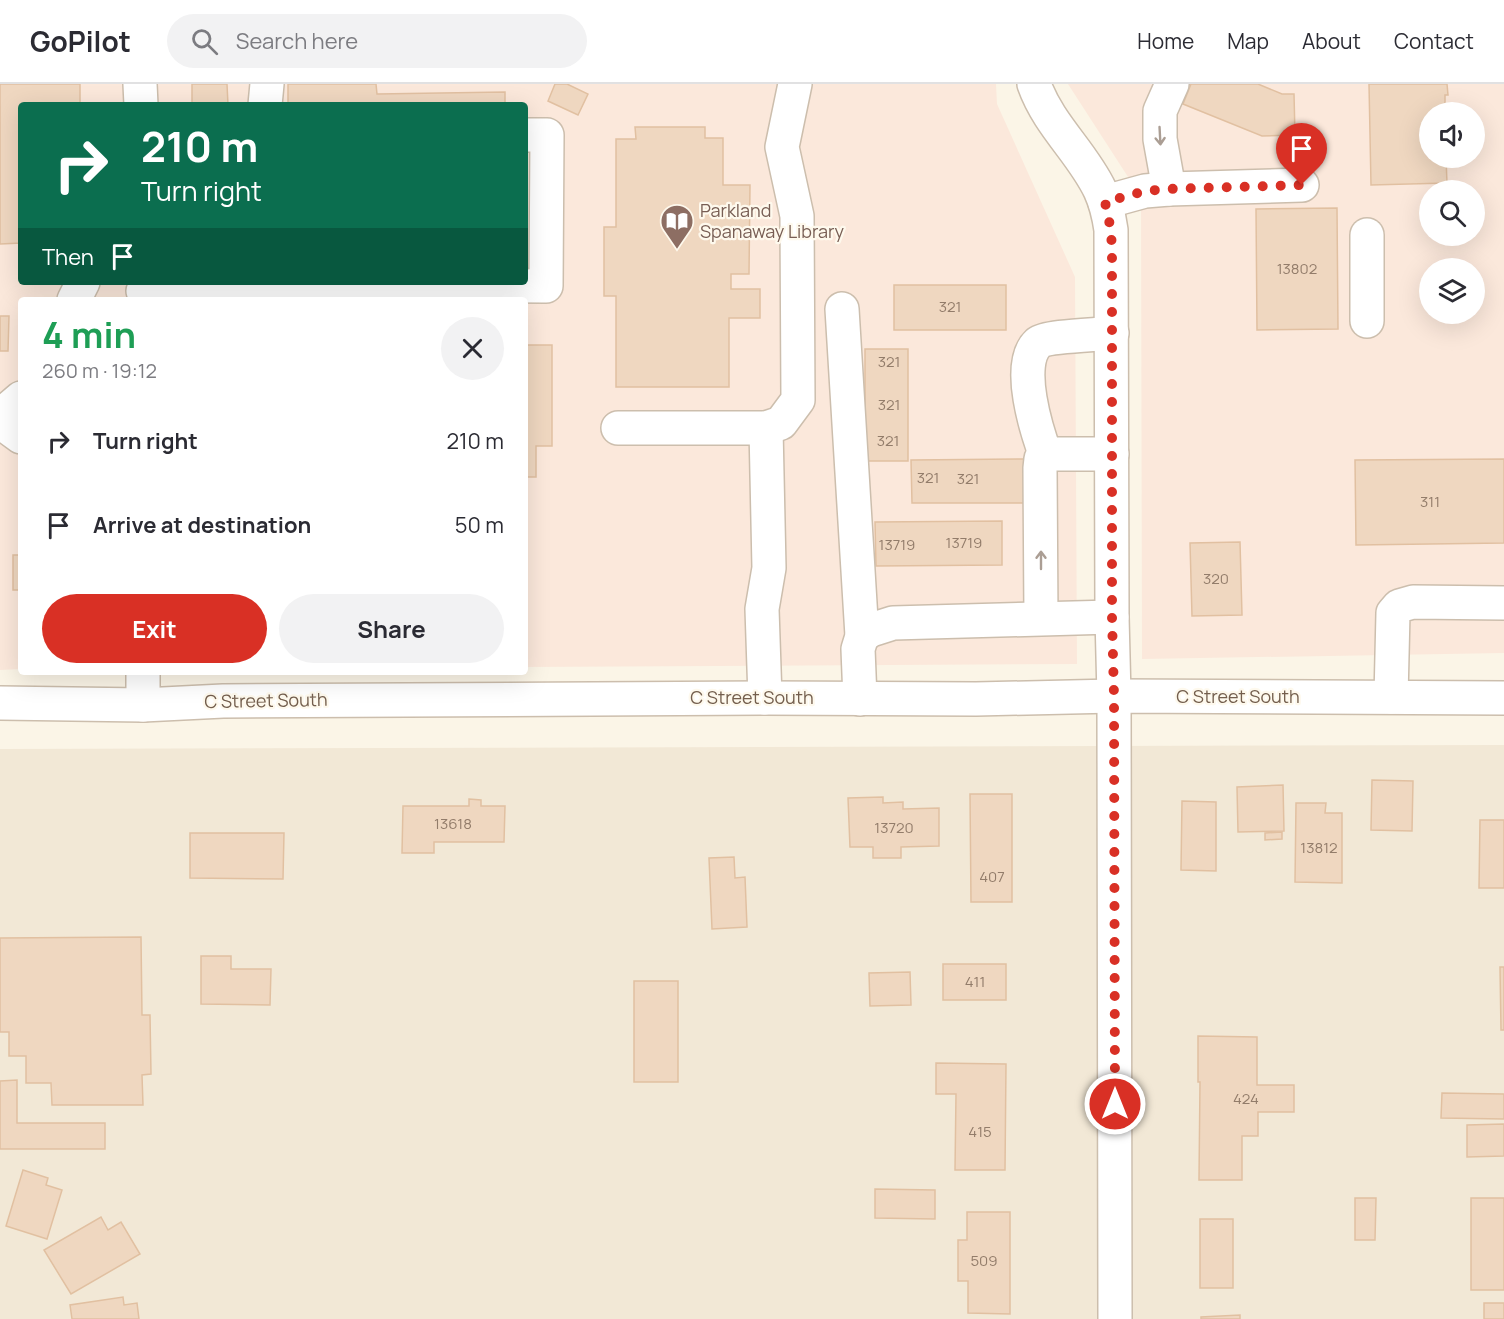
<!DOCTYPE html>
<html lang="en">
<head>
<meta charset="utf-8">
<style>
	:root { --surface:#fff; --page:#f2f2f3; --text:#2b2b33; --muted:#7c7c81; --line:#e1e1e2; --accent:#d93025 }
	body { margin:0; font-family:Manrope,sans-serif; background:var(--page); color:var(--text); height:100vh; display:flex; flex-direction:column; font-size:22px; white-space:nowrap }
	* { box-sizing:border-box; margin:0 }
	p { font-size:20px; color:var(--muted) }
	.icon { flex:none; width:33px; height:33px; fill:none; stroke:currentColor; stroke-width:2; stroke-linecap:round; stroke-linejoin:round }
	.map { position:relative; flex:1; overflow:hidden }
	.panel { position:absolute; left:18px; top:213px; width:510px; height:378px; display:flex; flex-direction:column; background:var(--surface); border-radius:6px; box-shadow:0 6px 24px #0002 }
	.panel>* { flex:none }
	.hud { position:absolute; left:18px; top:18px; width:510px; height:183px; border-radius:6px; box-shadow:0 6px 24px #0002; background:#0b6e4f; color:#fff; overflow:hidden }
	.tools { position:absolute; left:1419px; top:18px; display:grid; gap:12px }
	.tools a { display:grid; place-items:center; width:66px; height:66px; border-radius:50%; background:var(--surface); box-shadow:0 6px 24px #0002; font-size:30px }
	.pin { position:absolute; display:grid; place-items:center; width:51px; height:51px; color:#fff; margin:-62px -26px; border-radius:50% 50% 50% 0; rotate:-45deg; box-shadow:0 0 6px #0007 }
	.pin .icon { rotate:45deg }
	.me { position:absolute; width:66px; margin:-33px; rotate:0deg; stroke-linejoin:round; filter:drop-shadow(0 0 4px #0008) }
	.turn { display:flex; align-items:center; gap:21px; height:126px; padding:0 24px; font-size:27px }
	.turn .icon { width:78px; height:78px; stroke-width:2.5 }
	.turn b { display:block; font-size:42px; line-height:51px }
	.then { display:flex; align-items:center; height:57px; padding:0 24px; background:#0003; gap:12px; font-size:22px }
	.round { display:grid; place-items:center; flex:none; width:63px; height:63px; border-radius:32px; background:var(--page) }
	.overview { display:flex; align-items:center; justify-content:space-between; height:102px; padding:0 24px }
	h1 { font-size:36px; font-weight:700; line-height:45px; color:#1e9e55 }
	.cta { display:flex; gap:12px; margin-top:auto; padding:12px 24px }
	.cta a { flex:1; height:69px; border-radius:36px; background:var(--accent); color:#fff; font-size:24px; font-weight:700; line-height:69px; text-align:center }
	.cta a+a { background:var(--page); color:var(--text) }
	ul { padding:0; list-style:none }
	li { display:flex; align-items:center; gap:18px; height:84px; padding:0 24px }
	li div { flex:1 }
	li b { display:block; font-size:22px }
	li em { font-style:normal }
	header { display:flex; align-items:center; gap:36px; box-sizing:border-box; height:84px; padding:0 30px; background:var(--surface); border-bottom:2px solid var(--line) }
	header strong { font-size:28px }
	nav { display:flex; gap:33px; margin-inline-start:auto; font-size:21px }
	.search { width:420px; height:54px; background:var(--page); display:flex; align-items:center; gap:15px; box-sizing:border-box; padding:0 21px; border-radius:33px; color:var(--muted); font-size:22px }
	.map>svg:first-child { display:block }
</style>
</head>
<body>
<header>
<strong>GoPilot</strong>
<div class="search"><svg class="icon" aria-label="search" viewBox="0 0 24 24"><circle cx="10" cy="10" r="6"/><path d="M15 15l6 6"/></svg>Search here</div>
<nav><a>Home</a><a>Map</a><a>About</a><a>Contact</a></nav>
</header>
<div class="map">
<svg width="1504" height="1235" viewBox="0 0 1504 1235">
	<rect width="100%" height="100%" fill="#fbf5e7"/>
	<!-- residential -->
	<polygon fill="#f2e8d6" points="1504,661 1504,1235 0,1235 0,665"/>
	<!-- commercial -->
	<g fill="#fbe8db" fill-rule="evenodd">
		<path d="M0 0H996L997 20 1075 193 1077 580 525 583V216H21V585L0 586ZM21 21H525V198H21Z"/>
		<path d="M1068 0H1504V569L1142 575 1141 113ZM1430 28H1474V74H1430ZM1430 106H1474V152H1430ZM1430 184H1474V230H1430Z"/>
	</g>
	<!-- building -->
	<g fill="#efd7c0" stroke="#e1c0a1" stroke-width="1.5">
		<polygon points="0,0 80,0 80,21 21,21 21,159 0,160"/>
		<polygon points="192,0 227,0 228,21 192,21"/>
		<polygon points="288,0 376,0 377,10 505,8 505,21 288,21"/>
		<polygon points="555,0 567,0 588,10 578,31 548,17"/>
		<polygon points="1191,0 1258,0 1282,10 1294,10 1295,51 1262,52 1183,20"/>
		<polygon points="1369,0 1447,0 1448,11 1445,11 1445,28 1430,28 1430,74 1446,74 1447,99 1371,101"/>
		<polygon points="635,43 705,43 705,54 723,54 723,101 750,101 749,190 731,190 731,205 760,205 760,234 729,234 729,303 616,303 616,212 604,212 604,143 616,143 616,55 636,55"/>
		<polygon points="1337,124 1338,245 1257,246 1256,125"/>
		<rect x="894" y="201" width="112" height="45"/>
		<polygon points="0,232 9,232 8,267 0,267"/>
		<polygon points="525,261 552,261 552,362 536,362 536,393 525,393"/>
		<rect x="865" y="265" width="43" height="112"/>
		<polygon points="1024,375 1024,419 912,419 911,376"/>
		<polygon points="1504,375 1504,459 1356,461 1355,376"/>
		<polygon points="1002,437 1002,481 876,482 875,438"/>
		<polygon points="1240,458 1242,531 1192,532 1190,459"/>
		<rect x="13" y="471" width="8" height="35"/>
		<polygon points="1372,696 1413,697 1412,747 1371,746"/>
		<polygon points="1283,701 1284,747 1238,748 1237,703"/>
		<polygon points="970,710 1012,710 1012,818 971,818"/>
		<polygon points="883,713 883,719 903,718 903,725 939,724 939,762 901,763 901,774 873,774 873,763 850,763 848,714"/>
		<polygon points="469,715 481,716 481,722 505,722 504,758 434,758 434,769 402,769 403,722 469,722"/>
		<polygon points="1182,717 1216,718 1216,787 1181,786"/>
		<polygon points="1296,719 1326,719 1325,729 1342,729 1342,799 1295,798"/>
		<polygon points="1480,736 1504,736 1504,804 1479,804"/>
		<polygon points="1282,748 1282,755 1265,756 1265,749"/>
		<polygon points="190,749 284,749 283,795 190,794"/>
		<polygon points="734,773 735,794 745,793 747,843 712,845 709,774"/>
		<polygon points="141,853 142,931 150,931 151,990 142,991 143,1021 52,1021 51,999 26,999 26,972 9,972 9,948 0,948 0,854"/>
		<polygon points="201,872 231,872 231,885 271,885 270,921 201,920"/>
		<rect x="943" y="880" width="63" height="36"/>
		<polygon points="1500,883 1504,883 1504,946 1501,946"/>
		<polygon points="910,888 911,921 870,922 869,889"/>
		<rect x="634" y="897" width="44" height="101"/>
		<polygon points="1198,952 1257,953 1257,1001 1294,1001 1294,1028 1258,1028 1258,1052 1242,1052 1242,1096 1199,1096 1200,998 1198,998"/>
		<polygon points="936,979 1006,980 1005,1086 955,1086 956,1010 936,1010"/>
		<polygon points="17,996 17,1039 105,1039 105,1065 0,1065 0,997"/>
		<polygon points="1442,1009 1504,1010 1504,1035 1441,1034"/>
		<polygon points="1504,1040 1504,1072 1467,1073 1467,1041"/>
		<polygon points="23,1086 48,1094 46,1101 62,1106 47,1155 6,1142"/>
		<polygon points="875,1105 935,1106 935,1135 875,1134"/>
		<polygon points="1355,1114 1376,1114 1375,1156 1355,1156"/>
		<rect x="1471" y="1114" width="33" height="92"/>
		<polygon points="967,1128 1010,1128 1010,1230 968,1229 968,1197 958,1197 958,1156 967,1156"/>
		<polygon points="101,1133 108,1146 121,1138 140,1170 71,1210 44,1166"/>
		<rect x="1200" y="1135" width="33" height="69"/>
		<polygon points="123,1213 124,1221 137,1219 139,1235 72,1235 70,1221"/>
		<rect x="1484" y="1219" width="20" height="16"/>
		<polygon points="1240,1231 1240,1235 1201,1235 1201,1233"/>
	</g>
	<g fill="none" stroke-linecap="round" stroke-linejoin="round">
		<!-- minor casing -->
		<g stroke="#ccbead" stroke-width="36">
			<g id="minor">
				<polyline points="140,0 141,21"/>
				<path d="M1034 0C1049 42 1082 68 1100 106 1106 119 1109 132 1111 146L1112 533 1114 612 1115 1235"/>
				<polyline points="265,21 267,0"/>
				<polyline points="1169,105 1160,55 1160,27 1172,0"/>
				<polyline points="1105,118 1145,107 1169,105 1302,101"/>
				<polyline points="1367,151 1367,237"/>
				<polyline points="253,201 546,202 547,51 525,51"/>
				<polyline points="143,207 200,209 253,201 253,198"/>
				<polyline points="74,216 83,198"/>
				<polyline points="842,225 862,552 858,565 860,615"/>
				<polyline points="0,332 21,314"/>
				<polyline points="0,338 21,353"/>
				<polyline points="618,344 766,344 781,339 798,316 797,132 782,63 795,0"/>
				<path d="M1046 372C1037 348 1015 280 1038 259 1047 252 1098 251 1112 249"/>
				<polyline points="1041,534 1040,384 1041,375 1046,372 1054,370 1112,370"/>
				<polyline points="862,552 871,546 893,539 1112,533"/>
				<polyline points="1391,613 1393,529 1399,522 1413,518 1504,519"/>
				<polyline points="765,614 762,525 769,484 766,344"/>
				<polyline points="0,619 143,621 223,617 765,614 976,615 1114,612 1504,614"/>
				<polyline points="143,621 143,588"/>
			</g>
		</g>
		<!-- minor -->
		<use href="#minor" stroke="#fff" stroke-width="33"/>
	</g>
	<!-- one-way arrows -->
	<defs><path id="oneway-shaft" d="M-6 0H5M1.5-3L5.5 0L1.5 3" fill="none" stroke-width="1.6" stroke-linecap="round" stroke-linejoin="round" transform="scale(1.5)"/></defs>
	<g stroke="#ab9e94">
		<use href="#oneway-shaft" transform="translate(1160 52) rotate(87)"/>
		<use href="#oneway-shaft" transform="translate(1041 476) rotate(-90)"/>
	</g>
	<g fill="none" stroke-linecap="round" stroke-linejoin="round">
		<!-- route -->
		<polyline stroke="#d93025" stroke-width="10" stroke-dasharray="0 18" points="1115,1020 1114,612 1112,533 1112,168 1111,146 1105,118 1145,107 1168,105 1302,101"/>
	</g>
	<!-- icons -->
	<defs>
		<g id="library-pin" transform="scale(1.725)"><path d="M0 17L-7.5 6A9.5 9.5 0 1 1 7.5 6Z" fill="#8d6e63" stroke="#fef9ed"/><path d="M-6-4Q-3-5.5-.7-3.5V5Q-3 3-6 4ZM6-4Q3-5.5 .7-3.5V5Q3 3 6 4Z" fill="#fff"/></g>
	</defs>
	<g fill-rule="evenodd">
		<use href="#library-pin" x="677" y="137"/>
	</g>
	<g text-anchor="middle" stroke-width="4.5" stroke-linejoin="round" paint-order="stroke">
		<!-- number labels -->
		<g font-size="15" fill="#927c6a">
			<text x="1297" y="190">13802</text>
			<text x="950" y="228">321</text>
			<text x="889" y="283">321</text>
			<text x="889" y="326">321</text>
			<text x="888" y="362">321</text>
			<text x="928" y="399">321</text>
			<text x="968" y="400">321</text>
			<text x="1430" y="423">311</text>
			<text x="964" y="464">13719</text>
			<text x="897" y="466">13719</text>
			<text x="1216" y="500">320</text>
			<text x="453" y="745">13618</text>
			<text x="894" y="749">13720</text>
			<text x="1319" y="769">13812</text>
			<text x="992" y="798">407</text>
			<text x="975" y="903">411</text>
			<text x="1246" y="1020">424</text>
			<text x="980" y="1053">415</text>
			<text x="984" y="1182">509</text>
		</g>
		<!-- education labels -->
		<g font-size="18" fill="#785e54" stroke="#fef9ed" text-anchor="start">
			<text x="700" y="133">Parkland<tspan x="700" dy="21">Spanaway Library</tspan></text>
		</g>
		<!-- street labels -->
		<g font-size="18" fill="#735e4d" stroke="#fef9ed">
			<text x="1238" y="619">C Street South</text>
			<text x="752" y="620">C Street South</text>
			<text transform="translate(266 617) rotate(-1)" y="6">C Street South</text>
		</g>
	</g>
</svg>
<div class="tools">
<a><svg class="icon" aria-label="sound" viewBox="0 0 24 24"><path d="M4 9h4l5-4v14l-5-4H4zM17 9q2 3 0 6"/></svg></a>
<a><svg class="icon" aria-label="search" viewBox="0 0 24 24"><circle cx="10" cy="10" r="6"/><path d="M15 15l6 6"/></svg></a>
<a><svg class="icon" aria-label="layers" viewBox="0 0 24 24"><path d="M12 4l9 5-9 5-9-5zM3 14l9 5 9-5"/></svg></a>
</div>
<div class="pin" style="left:1302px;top:101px;background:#d93025"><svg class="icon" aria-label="arrive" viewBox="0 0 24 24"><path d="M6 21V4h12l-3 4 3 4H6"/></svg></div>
<svg class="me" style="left:1115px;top:1020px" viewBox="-20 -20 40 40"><circle r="17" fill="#d93025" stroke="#fff" stroke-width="3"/><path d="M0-11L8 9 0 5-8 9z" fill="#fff"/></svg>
<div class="hud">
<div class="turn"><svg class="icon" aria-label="right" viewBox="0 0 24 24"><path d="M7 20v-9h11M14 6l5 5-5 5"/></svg><div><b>210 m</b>Turn right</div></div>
<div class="then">Then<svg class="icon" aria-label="arrive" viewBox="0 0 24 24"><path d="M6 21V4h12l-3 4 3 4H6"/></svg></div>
</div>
<section class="panel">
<div class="overview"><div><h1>4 min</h1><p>260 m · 19:12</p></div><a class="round"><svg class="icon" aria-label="close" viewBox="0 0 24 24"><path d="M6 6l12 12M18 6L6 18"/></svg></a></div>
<ul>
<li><svg class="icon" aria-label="right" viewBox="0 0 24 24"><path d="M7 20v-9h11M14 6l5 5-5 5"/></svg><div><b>Turn right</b></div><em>210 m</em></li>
<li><svg class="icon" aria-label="arrive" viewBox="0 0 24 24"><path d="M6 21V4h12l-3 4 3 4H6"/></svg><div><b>Arrive at destination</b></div><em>50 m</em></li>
</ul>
<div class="cta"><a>Exit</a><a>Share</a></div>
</section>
</div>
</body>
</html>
